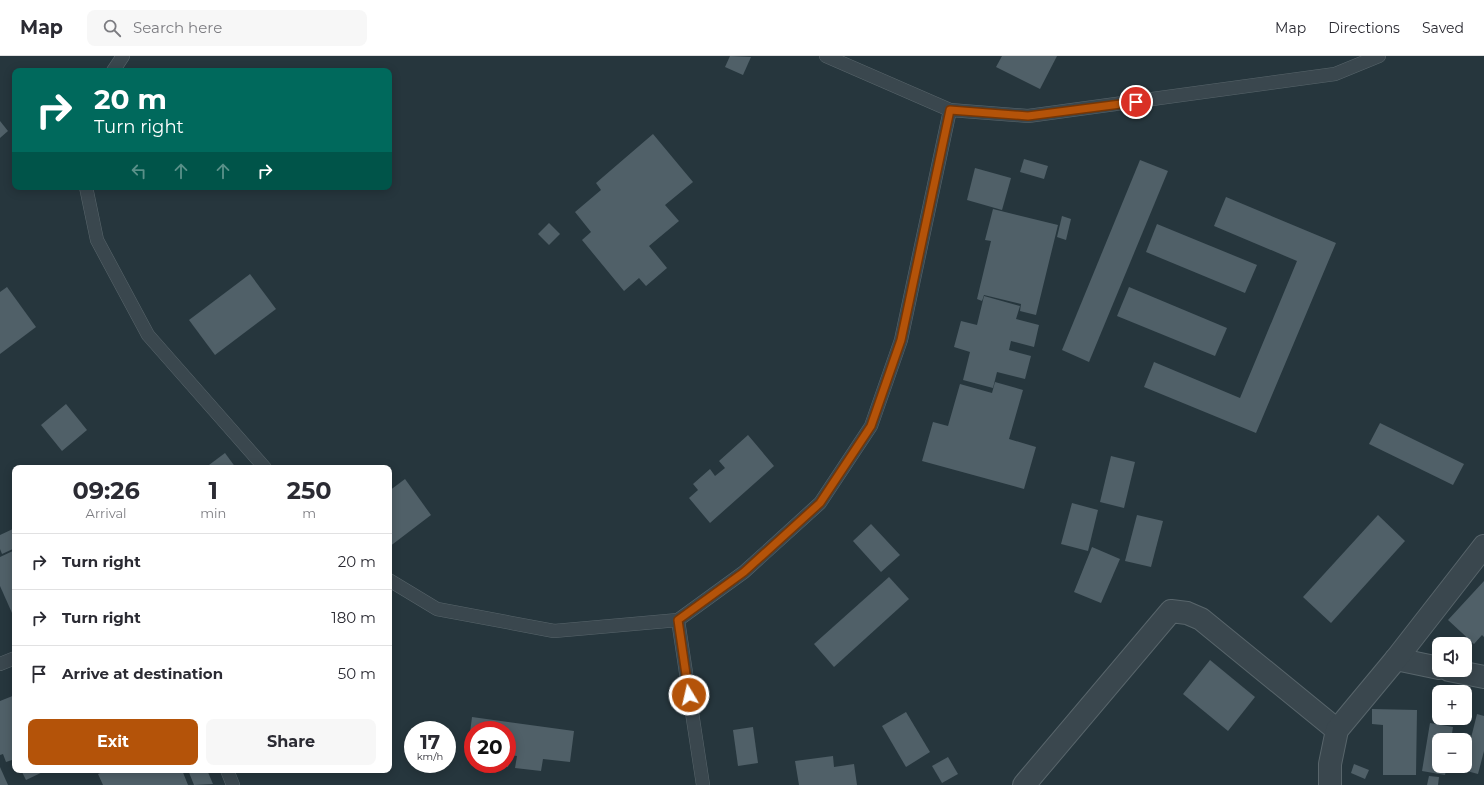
<!DOCTYPE html>
<html lang="en">
<head>
<meta charset="utf-8">
<style>
	:root { --surface:#fff; --page:#f7f7f7; --text:#2b2b33; --muted:#7c7c81; --line:#e1e1e2; --accent:#b45309 }
	body { margin:0; font-family:Montserrat,sans-serif; background:var(--page); color:var(--text); height:100vh; display:flex; flex-direction:column; font-size:15px; white-space:nowrap }
	* { box-sizing:border-box; margin:0 }
	p { font-size:13px; color:var(--muted) }
	.icon { flex:none; width:22px; height:22px; fill:none; stroke:currentColor; stroke-width:2; stroke-linecap:round; stroke-linejoin:round }
	.map { position:relative; flex:1; overflow:hidden }
	.side { position:absolute; left:12px; top:409px; width:380px; height:308px; display:flex; flex-direction:column; background:var(--surface); border-radius:8px; box-shadow:0 2px 10px #0003 }
	.side>* { flex:none }
	.banner { position:absolute; left:12px; top:12px; width:380px; height:122px; border-radius:8px; box-shadow:0 2px 10px #0003; background:#00695c; color:#fff; overflow:hidden }
	.buttons { position:absolute; left:1432px; top:581px; display:grid; gap:8px }
	.buttons a { display:grid; place-items:center; width:40px; height:40px; border-radius:8px; background:var(--surface); box-shadow:0 2px 10px #0003; font-size:20px }
	.speed { position:absolute; left:404px; top:665px; display:flex; gap:8px; font-size:20px; font-weight:700; text-align:center }
	.speed>* { display:grid; place-content:center; width:52px; height:52px; border-radius:50%; background:var(--surface); box-shadow:0 2px 10px #0003; line-height:1 }
	.speed small { font-size:10px; font-weight:400 }
	.speed .limit { border:6px solid #d22; background:#fff; color:#111 }
	.pin { position:absolute; display:grid; place-items:center; width:34px; height:34px; color:#fff; margin:-17px; border:2px solid #fff; border-radius:50%; box-shadow:0 1px 4px #0007 }
	.me { position:absolute; width:44px; margin:-22px; rotate:351deg; stroke-linejoin:round; filter:drop-shadow(0 0 3px #0008) }
	.turn { display:flex; align-items:center; gap:14px; height:84px; padding:0 16px; font-size:18px }
	.turn .icon { width:52px; height:52px; stroke-width:2.5 }
	.turn b { display:block; font-size:28px; line-height:34px }
	.lanes { display:flex; align-items:center; height:38px; padding:0 16px; background:#0003; justify-content:center; gap:20px; direction:ltr }
	.lanes .off { opacity:.35 }
	.eta { display:flex; justify-content:space-evenly; align-items:center; height:68px; text-align:center }
	.eta b { font-size:24px; font-weight:700; line-height:28px }
	.action { display:flex; gap:8px; margin-top:auto; padding:8px 16px }
	.action a { flex:1; height:46px; border-radius:8px; background:var(--accent); color:#fff; font-size:16px; font-weight:700; line-height:46px; text-align:center }
	.action a+a { background:var(--page); color:var(--text) }
	ul { padding:0; list-style:none }
	li { display:flex; align-items:center; gap:12px; height:56px; padding:0 16px; border-top:1px solid var(--line) }
	li div { flex:1 }
	li b { display:block; font-size:15px }
	li em { font-style:normal }
	header { display:flex; align-items:center; gap:24px; box-sizing:border-box; height:56px; padding:0 20px; background:var(--surface); border-bottom:1px solid var(--line) }
	header strong { font-size:19px }
	nav { display:flex; gap:22px; margin-inline-start:auto; font-size:14px }
	.search { width:280px; height:36px; background:var(--page); display:flex; align-items:center; gap:10px; box-sizing:border-box; padding:0 14px; border-radius:8px; color:var(--muted); font-size:15px }
	.map>svg:first-child { display:block }
</style>
</head>
<body>
<header>
<strong>Map</strong>
<div class="search"><svg class="icon" aria-label="search" viewBox="0 0 24 24"><circle cx="10" cy="10" r="6"/><path d="M15 15l6 6"/></svg>Search here</div>
<nav><a>Map</a><a>Directions</a><a>Saved</a></nav>
</header>
<div class="map">
<svg width="1484" height="729" viewBox="0 0 1484 729">
	<rect width="100%" height="100%" fill="#26363d"/>
	<!-- building -->
	<g fill="#506068">
		<polygon points="730,0 751,1 743,19 725,11"/>
		<polygon points="1002,0 1057,0 1040,33 996,11"/>
		<polygon points="0,65 8,75 0,82"/>
		<polygon points="653,78 693,126 665,149 679,165 649,190 667,212 646,230 639,222 624,235 582,184 591,176 575,156 601,134 596,127"/>
		<polygon points="1024,103 1048,110 1044,123 1020,116"/>
		<polygon points="1140,104 1168,115 1089,306 1062,294"/>
		<polygon points="975,112 1011,122 1002,154 967,144"/>
		<polygon points="1226,141 1336,187 1256,377 1144,331 1154,306 1240,342 1297,205 1214,170"/>
		<polygon points="993,153 1058,169 1036,259 1020,255 1021,248 984,239 982,245 977,243 991,185 985,184"/>
		<polygon points="1062,160 1071,163 1066,184 1057,181"/>
		<polygon points="549,167 560,178 549,189 538,178"/>
		<polygon points="1157,168 1257,209 1245,237 1146,196"/>
		<polygon points="250,218 276,253 215,299 189,264"/>
		<polygon points="7,231 36,271 0,298 0,236"/>
		<polygon points="1129,231 1227,272 1215,300 1117,260"/>
		<polygon points="984,240 1020,250 1016,263 1039,269 1034,291 1011,285 1009,294 1031,300 1025,323 997,316 993,332 963,324 970,296 954,291 961,265 977,269"/>
		<polygon points="995,326 1023,334 1009,383 1036,391 1024,433 922,405 933,366 948,370 960,328 992,337"/>
		<polygon points="66,348 87,374 62,395 41,369"/>
		<polygon points="1380,367 1464,408 1453,429 1369,388"/>
		<polygon points="748,379 774,410 710,467 689,442 698,434 693,428 710,413 715,420 725,412 719,405"/>
		<polygon points="225,397 236,412 205,412"/>
		<polygon points="1111,400 1135,406 1124,452 1100,446"/>
		<polygon points="405,423 431,459 389,491 389,435"/>
		<polygon points="1072,447 1098,454 1088,495 1061,488"/>
		<polygon points="1137,459 1163,465 1151,511 1125,505"/>
		<polygon points="1378,459 1405,485 1331,567 1303,541"/>
		<polygon points="871,468 900,499 881,516 853,485"/>
		<polygon points="15,472 15,492 2,498 0,493 0,479"/>
		<polygon points="1092,491 1120,503 1101,547 1074,536"/>
		<polygon points="15,494 15,555 12,557 0,530 0,501"/>
		<polygon points="889,521 909,543 834,611 814,588"/>
		<polygon points="1484,525 1484,581 1482,579 1474,588 1448,564"/>
		<polygon points="1210,604 1255,641 1228,675 1183,638"/>
		<polygon points="15,639 15,703 6,706 3,698 0,699 0,645"/>
		<polygon points="1372,653 1417,654 1416,719 1383,719 1383,669 1372,668"/>
		<polygon points="906,656 930,696 906,711 882,670"/>
		<polygon points="1477,658 1484,660 1484,695 1478,718 1463,714"/>
		<polygon points="472,661 574,675 570,706 543,703 541,715 515,712 517,700 510,699 508,711 493,709 507,708 507,674 473,674 473,694 468,693"/>
		<polygon points="1430,667 1453,671 1451,684 1439,684 1439,710 1447,710 1445,719 1422,715"/>
		<polygon points="753,671 758,707 738,710 733,674"/>
		<polygon points="833,700 834,711 854,708 857,729 799,729 795,705"/>
		<polygon points="948,701 958,718 942,727 932,710"/>
		<polygon points="1354,708 1369,714 1365,723 1351,717"/>
		<polygon points="0,711 8,729 0,729"/>
		<polygon points="21,714 47,714 26,724"/>
		<polygon points="107,714 182,714 188,729 103,729 98,718"/>
		<polygon points="188,714 207,714 213,728 194,729"/>
		<polygon points="1429,720 1439,721 1438,729 1427,729"/>
	</g>
	<g fill="none" stroke-linecap="round" stroke-linejoin="round">
		<!-- service casing -->
		<g stroke="#58656b" stroke-width="14">
			<g id="service">
				<polyline points="826,0 950,54 1028,60 1335,18 1379,0"/>
				<polyline points="113,15 123,0"/>
				<polyline points="86,131 97,184 148,279 265,412"/>
				<polyline points="389,524 437,553 554,575 678,564 744,516 820,447 871,370 901,284 950,54"/>
				<polyline points="678,564 703,729"/>
				<polyline points="0,608 15,602"/>
				<polyline points="227,714 233,729"/>
			</g>
		</g>
		<!-- minor casing -->
		<g stroke="#58656b" stroke-width="24">
			<g id="minor">
				<polyline points="1396,603 1439,612"/>
				<polyline points="1449,614 1484,621"/>
				<polyline points="1024,729 1171,555 1187,557 1201,563 1337,674"/>
				<polyline points="1330,729 1330,708 1337,674 1396,603 1484,490"/>
			</g>
		</g>
		<!-- service -->
		<use href="#service" stroke="#3a474e" stroke-width="13"/>
		<!-- minor -->
		<use href="#minor" stroke="#3a474e" stroke-width="22"/>
	</g>
	<g fill="none" stroke-linecap="round" stroke-linejoin="round">
		<!-- route casing -->
		<g stroke="#753606" stroke-width="10">
			<polyline id="route" points="689,639 678,564 744,516 820,447 871,370 901,284 950,54 1028,60 1136,46"/>
		</g>
		<!-- route -->
		<use href="#route" stroke="#b45309" stroke-width="7"/>
	</g>
</svg>
<div class="buttons">
<a><svg class="icon" aria-label="sound" viewBox="0 0 24 24"><path d="M4 9h4l5-4v14l-5-4H4zM17 9q2 3 0 6"/></svg></a>
<a>+</a>
<a>−</a>
</div>
<div class="speed"><div>17<small>km/h</small></div><div class="limit">20</div></div>
<div class="pin" style="left:1136px;top:46px;background:#d93025"><svg class="icon" aria-label="arrive" viewBox="0 0 24 24"><path d="M6 21V4h12l-3 4 3 4H6"/></svg></div>
<svg class="me" style="left:689px;top:639px" viewBox="-20 -20 40 40"><circle r="17" fill="#b45309" stroke="#fff" stroke-width="3"/><path d="M0-11L8 9 0 5-8 9z" fill="#fff"/></svg>
<div class="banner">
<div class="turn"><svg class="icon" aria-label="right" viewBox="0 0 24 24"><path d="M7 20v-9h11M14 6l5 5-5 5"/></svg><div><b>20 m</b>Turn right</div></div>
<div class="lanes"><svg class="icon off" aria-label="left" viewBox="0 0 24 24"><path d="M17 20v-9H6M10 6l-5 5 5 5"/></svg><svg class="icon off" aria-label="ahead" viewBox="0 0 24 24"><path d="M12 20V5M6 11l6-6 6 6"/></svg><svg class="icon off" aria-label="ahead" viewBox="0 0 24 24"><path d="M12 20V5M6 11l6-6 6 6"/></svg><svg class="icon" aria-label="right" viewBox="0 0 24 24"><path d="M7 20v-9h11M14 6l5 5-5 5"/></svg></div>
</div>
<section class="side">
<div class="eta">
<div><b>09:26</b><p>Arrival</p></div>
<div><b>1</b><p>min</p></div>
<div><b>250</b><p>m</p></div>
</div>
<ul>
<li><svg class="icon" aria-label="right" viewBox="0 0 24 24"><path d="M7 20v-9h11M14 6l5 5-5 5"/></svg><div><b>Turn right</b></div><em>20 m</em></li>
<li><svg class="icon" aria-label="right" viewBox="0 0 24 24"><path d="M7 20v-9h11M14 6l5 5-5 5"/></svg><div><b>Turn right</b></div><em>180 m</em></li>
<li><svg class="icon" aria-label="arrive" viewBox="0 0 24 24"><path d="M6 21V4h12l-3 4 3 4H6"/></svg><div><b>Arrive at destination</b></div><em>50 m</em></li>
</ul>
<div class="action"><a>Exit</a><a>Share</a></div>
</section>
</div>
</body>
</html>
